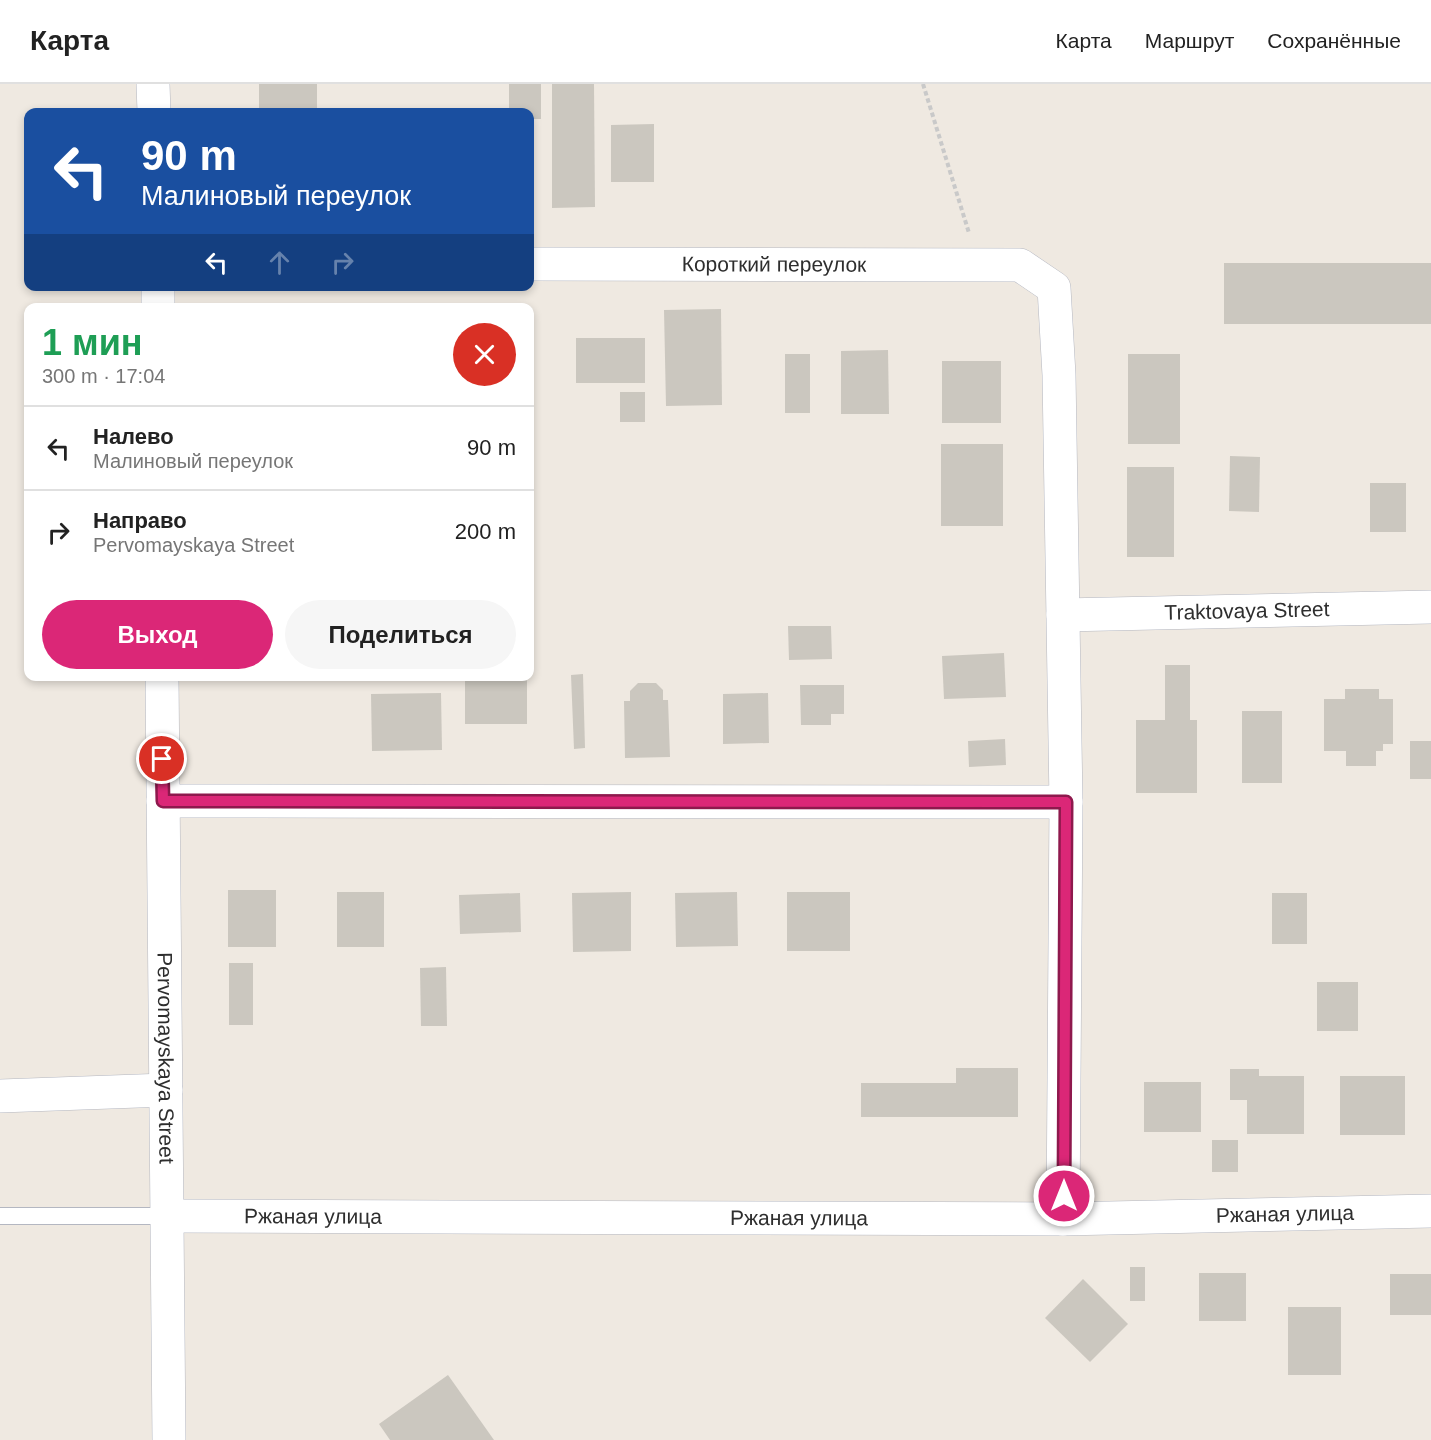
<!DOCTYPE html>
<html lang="ru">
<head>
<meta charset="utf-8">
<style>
	:root { --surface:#fff; --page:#f6f6f6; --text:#222; --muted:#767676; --line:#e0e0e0; --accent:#db2777 }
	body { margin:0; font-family:Helvetica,sans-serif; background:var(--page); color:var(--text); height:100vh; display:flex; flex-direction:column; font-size:22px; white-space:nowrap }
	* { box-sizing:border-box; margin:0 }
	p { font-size:20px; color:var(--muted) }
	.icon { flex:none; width:33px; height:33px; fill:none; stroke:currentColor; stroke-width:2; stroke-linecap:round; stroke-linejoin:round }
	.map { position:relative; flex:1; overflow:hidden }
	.details { position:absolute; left:24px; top:219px; width:510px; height:378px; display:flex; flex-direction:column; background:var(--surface); border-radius:12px; box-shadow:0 3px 9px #0003 }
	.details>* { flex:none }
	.guide { position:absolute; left:24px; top:24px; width:510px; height:183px; border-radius:12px; box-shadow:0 3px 9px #0003; background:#1a4fa0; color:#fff; overflow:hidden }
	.pin { position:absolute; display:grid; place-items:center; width:51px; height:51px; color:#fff; margin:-26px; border:3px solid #fff; border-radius:50%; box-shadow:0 2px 6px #0007 }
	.me { position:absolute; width:66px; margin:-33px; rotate:0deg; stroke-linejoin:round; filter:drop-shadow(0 0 4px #0008) }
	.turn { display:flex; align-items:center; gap:21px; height:126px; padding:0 18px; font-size:27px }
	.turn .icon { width:78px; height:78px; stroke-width:2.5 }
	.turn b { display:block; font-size:42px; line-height:51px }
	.lanes { display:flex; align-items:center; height:57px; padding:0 18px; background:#0003; justify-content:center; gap:30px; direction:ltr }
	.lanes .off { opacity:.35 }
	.round { display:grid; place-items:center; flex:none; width:63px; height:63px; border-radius:32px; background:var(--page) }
	.overview { display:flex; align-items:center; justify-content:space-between; height:102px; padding:0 18px }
	h1 { font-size:36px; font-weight:700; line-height:45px; color:#1e9e55 }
	.primary-button { display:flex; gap:12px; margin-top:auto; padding:12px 18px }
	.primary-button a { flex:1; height:69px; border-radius:36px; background:var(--accent); color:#fff; font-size:24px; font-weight:700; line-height:69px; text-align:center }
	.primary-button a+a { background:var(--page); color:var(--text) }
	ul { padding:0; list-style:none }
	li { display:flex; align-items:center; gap:18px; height:84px; padding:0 18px; border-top:2px solid var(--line) }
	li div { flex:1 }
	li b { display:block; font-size:22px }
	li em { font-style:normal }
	header { display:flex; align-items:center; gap:36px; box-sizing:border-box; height:84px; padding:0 30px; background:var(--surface); border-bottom:2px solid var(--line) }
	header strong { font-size:28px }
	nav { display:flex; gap:33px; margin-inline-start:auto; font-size:21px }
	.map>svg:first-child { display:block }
</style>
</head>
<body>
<header>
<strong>Карта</strong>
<nav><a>Карта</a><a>Маршрут</a><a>Сохранённые</a></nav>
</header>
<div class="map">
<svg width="1431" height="1356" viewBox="0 0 1431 1356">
	<rect width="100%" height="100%" fill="#efe9e1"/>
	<!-- building -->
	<g fill="#cbc7bf">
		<rect x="259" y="0" width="58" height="28"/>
		<polygon points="509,0 541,0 541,35 530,35 530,28 509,28"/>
		<polygon points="552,0 594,0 595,123 552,124"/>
		<polygon points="654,40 654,98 611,98 611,41"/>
		<rect x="1224" y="179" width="207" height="61"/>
		<polygon points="721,225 722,321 666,322 664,226"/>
		<rect x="576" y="254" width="69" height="45"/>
		<polygon points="888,266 889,330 841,330 841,267"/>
		<rect x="785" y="270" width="25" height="59"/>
		<rect x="1128" y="270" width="52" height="90"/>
		<rect x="942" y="277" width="59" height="62"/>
		<rect x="620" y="308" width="25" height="30"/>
		<rect x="941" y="360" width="62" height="82"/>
		<polygon points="1230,372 1260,373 1259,428 1229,427"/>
		<rect x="1127" y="383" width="47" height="90"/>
		<rect x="1370" y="399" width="36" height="49"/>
		<polygon points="788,542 831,542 832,575 789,576"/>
		<polygon points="1004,569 1006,613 944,615 942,572"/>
		<polygon points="1165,581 1190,581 1190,636 1197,636 1197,709 1136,709 1136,636 1165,636"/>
		<polygon points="583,590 585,664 574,665 571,591"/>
		<rect x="465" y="592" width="62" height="48"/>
		<polygon points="638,599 656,599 663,606 663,616 668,616 670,673 625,674 624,617 630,617 630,607"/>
		<polygon points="800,601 844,601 844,630 831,630 831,641 801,641"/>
		<polygon points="1345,605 1379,605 1379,615 1393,615 1393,660 1383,660 1383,667 1376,667 1376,682 1346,682 1346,667 1324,667 1324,615 1345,615"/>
		<polygon points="441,609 442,666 372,667 371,610"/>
		<polygon points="768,609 769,659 723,660 723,610"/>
		<rect x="1242" y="627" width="40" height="72"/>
		<polygon points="1005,655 1006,681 969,683 968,657"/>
		<rect x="1410" y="657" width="21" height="38"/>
		<rect x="228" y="806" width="48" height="57"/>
		<rect x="337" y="808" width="47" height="55"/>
		<polygon points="631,808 631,867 573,868 572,809"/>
		<polygon points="737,808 738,862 676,863 675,809"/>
		<rect x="787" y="808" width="63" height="59"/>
		<polygon points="520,809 521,848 460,850 459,811"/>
		<rect x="1272" y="809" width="35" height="51"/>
		<rect x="229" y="879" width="24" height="62"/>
		<polygon points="446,883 447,942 421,942 420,884"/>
		<rect x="1317" y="898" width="41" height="49"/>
		<polygon points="956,984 1018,984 1018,1033 861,1033 861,999 956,999"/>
		<polygon points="1230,985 1259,985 1259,992 1304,992 1304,1050 1247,1050 1247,1016 1230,1016"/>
		<rect x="1340" y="992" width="65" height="59"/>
		<rect x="1144" y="998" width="57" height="50"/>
		<rect x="1212" y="1056" width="26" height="32"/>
		<rect x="1130" y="1183" width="15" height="34"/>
		<rect x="1199" y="1189" width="47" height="48"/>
		<rect x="1390" y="1190" width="41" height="41"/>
		<polygon points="1083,1195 1128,1240 1090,1278 1045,1234"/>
		<rect x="1288" y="1223" width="53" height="68"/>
		<polygon points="448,1291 494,1356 390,1356 379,1340"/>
	</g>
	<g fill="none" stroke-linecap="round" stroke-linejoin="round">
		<!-- service casing -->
		<g stroke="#b4b7c1" stroke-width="18">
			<polyline id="service" points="0,1132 167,1132"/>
		</g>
		<!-- minor casing -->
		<g stroke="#b4b7c1" stroke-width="34">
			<g id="minor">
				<polyline points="153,0 154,28"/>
				<path id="s1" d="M530 180 1020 181 1054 204 1059 291 1066 718 1063 1135"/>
				<polyline points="158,202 158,224"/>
				<path id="s2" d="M1063 531 1431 523"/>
				<path id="s3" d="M162 592 169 1356"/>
				<polyline points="163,717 1066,718"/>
				<polyline points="0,1012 166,1006"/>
				<path id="s4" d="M167 1132 1063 1135 1431 1127"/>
			</g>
		</g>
		<!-- path -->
		<polyline stroke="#c9c9c9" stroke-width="4" stroke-dasharray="4.5 3" stroke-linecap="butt" points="923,0 969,149"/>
		<!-- service -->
		<use href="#service" stroke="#fff" stroke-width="16"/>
		<!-- minor -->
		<use href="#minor" stroke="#fff" stroke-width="33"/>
	</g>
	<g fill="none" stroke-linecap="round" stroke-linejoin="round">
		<!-- route casing -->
		<g stroke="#8e194d" stroke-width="15">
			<polyline id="route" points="162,675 163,717 1066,718 1064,1112"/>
		</g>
		<!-- route -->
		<use href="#route" stroke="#db2777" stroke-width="10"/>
	</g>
	<g text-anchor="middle" stroke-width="4.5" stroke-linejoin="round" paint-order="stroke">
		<!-- street labels -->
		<g font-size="21" fill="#2e2e2e" stroke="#fff">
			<text dy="7" stroke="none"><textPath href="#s1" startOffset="244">Короткий переулок</textPath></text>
			<text dy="7" stroke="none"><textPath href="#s2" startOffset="184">Traktovaya Street</textPath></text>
			<text dy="7" stroke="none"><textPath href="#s3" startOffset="382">Pervomayskaya Street</textPath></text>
			<text dy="7" stroke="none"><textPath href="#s4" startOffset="1118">Ржаная улица</textPath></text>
			<text dy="7" stroke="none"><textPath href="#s4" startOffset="146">Ржаная улица</textPath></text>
			<text dy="7" stroke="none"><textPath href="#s4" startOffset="632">Ржаная улица</textPath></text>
		</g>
	</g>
</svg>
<div class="pin" style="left:162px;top:675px;background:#d93025"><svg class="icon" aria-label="arrive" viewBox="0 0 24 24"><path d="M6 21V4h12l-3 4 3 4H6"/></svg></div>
<svg class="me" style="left:1064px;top:1112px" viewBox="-20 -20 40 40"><circle r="17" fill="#db2777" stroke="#fff" stroke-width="3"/><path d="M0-11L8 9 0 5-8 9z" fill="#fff"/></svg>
<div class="guide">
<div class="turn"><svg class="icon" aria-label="left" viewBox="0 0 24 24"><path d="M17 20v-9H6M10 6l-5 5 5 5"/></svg><div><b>90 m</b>Малиновый переулок</div></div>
<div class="lanes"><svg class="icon" aria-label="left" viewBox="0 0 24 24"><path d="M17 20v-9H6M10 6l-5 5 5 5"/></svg><svg class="icon off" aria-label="ahead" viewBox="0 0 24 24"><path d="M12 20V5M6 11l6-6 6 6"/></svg><svg class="icon off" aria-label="right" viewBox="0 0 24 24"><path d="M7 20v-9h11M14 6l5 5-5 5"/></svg></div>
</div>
<section class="details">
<div class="overview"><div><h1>1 мин</h1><p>300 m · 17:04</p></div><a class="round" style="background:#d93025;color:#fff"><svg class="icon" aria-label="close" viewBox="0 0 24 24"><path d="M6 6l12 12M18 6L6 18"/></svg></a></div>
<ul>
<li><svg class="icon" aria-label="left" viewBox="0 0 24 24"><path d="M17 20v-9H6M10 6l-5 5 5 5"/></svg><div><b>Налево</b><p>Малиновый переулок</p></div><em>90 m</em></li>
<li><svg class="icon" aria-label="right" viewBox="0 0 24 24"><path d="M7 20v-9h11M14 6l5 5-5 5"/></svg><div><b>Направо</b><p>Pervomayskaya Street</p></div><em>200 m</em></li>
</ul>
<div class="primary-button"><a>Выход</a><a>Поделиться</a></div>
</section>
</div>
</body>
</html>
